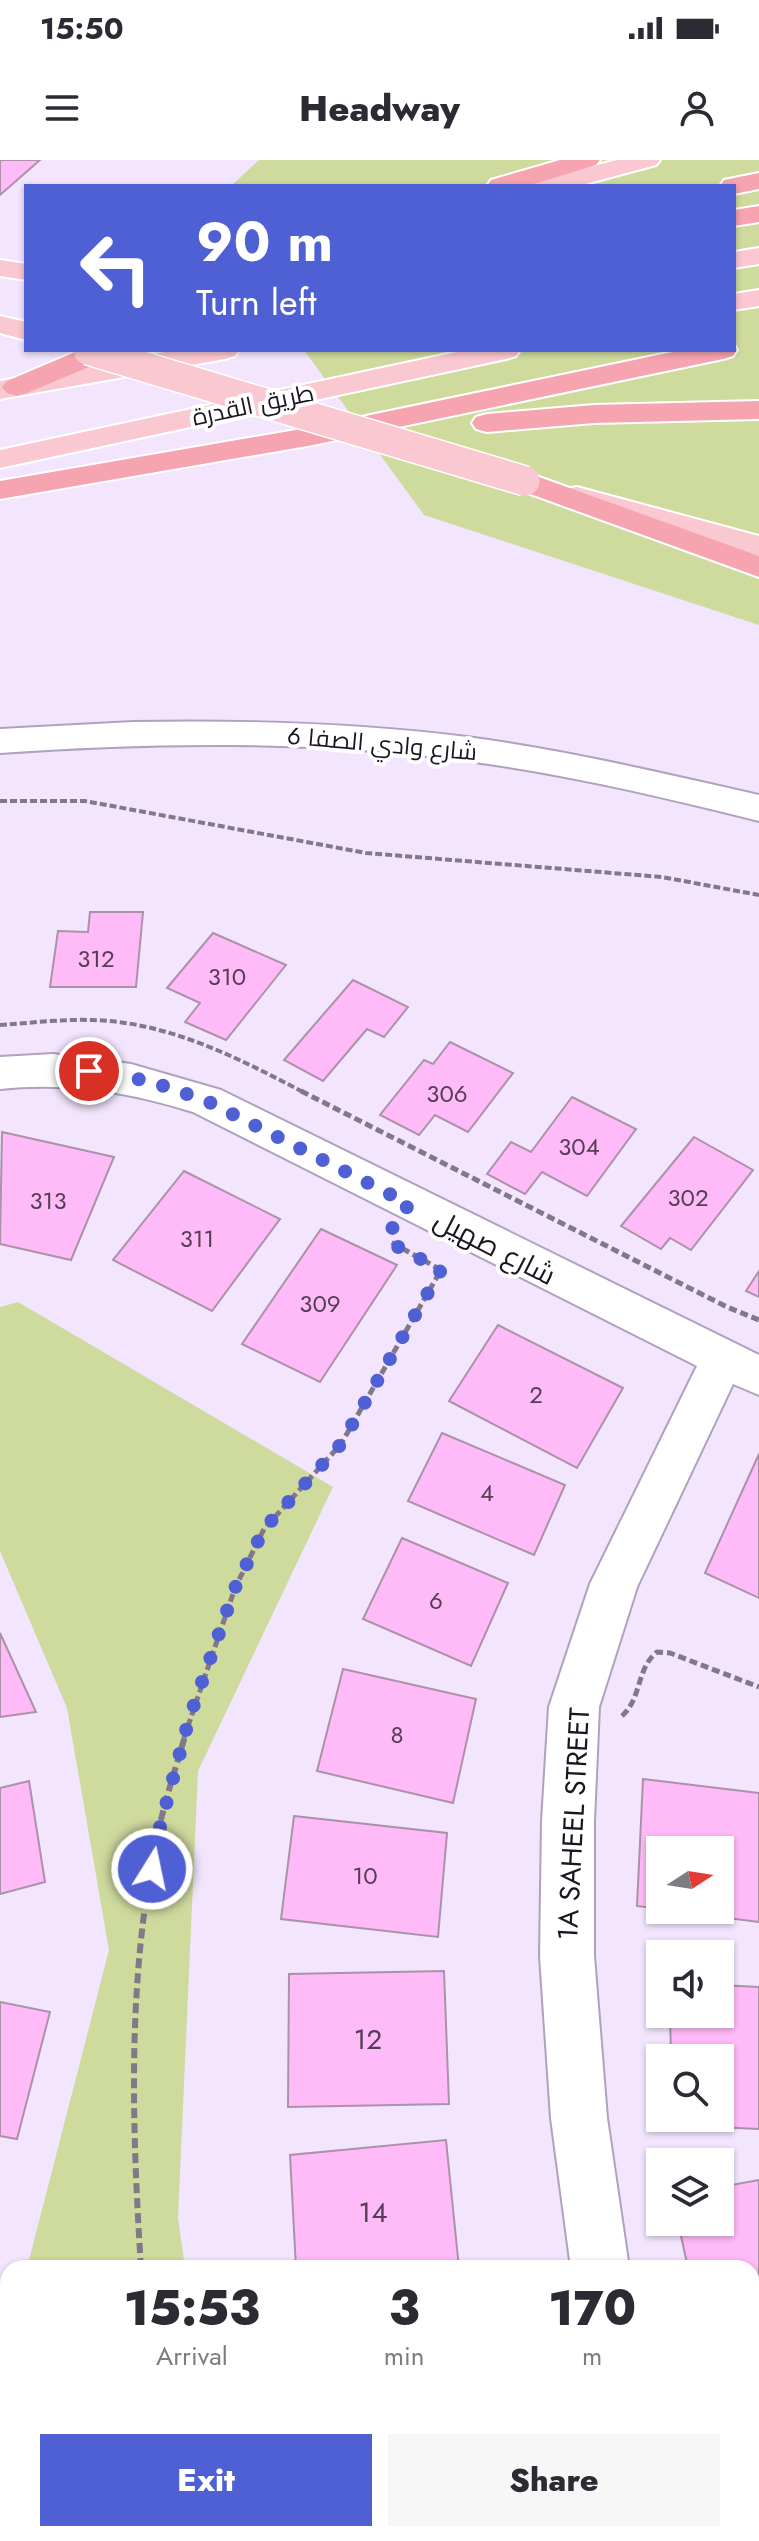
<!DOCTYPE html>
<html lang="en">
<head>
<meta charset="utf-8">
<style>
	:root { --surface:#fff; --page:#f7f7f7; --text:#2b2b33; --muted:#7c7c81; --accent:#4f60d5 }
	body { margin:0; font-family:Jost,Cairo,sans-serif; background:var(--page); color:var(--text); height:100vh; display:flex; flex-direction:column; font-size:30px; white-space:nowrap }
	* { box-sizing:border-box; margin:0 }
	p { font-size:26px; color:var(--muted) }
	.icon { flex:none; width:44px; height:44px; fill:none; stroke:currentColor; stroke-width:2; stroke-linecap:round; stroke-linejoin:round }
	.map { position:relative; flex:1; overflow:hidden }
	.sheet { position:absolute; left:0px; top:2100px; width:760px; height:282px; display:flex; flex-direction:column; background:var(--surface); border-radius:24px 24px 0 0; box-shadow:0 2px 6px #0004 }
	.sheet>* { flex:none }
	.top-card { position:absolute; left:24px; top:24px; width:712px; height:168px; border-radius:0px; box-shadow:0 2px 6px #0004; background:#4f60d5; color:#fff; overflow:hidden }
	.needle { width:52px; rotate:78deg }
	.buttons { position:absolute; left:646px; top:1676px; display:grid; gap:16px }
	.buttons a { display:grid; place-items:center; width:88px; height:88px; border-radius:0px; background:var(--surface); box-shadow:0 2px 6px #0004; font-size:40px }
	.pin { position:absolute; display:grid; place-items:center; width:68px; height:68px; color:#fff; margin:-34px; border:4px solid #fff; border-radius:50%; box-shadow:0 2px 8px #0007 }
	.me { position:absolute; width:88px; margin:-44px; rotate:10deg; stroke-linejoin:round; filter:drop-shadow(0 0 6px #0008) }
	.turn { display:flex; align-items:center; gap:28px; height:168px; padding:0 40px; font-size:36px }
	.turn .icon { width:104px; height:104px; stroke-width:2.5 }
	.turn b { display:block; font-size:56px; line-height:68px }
	.eta { display:flex; justify-content:space-evenly; align-items:center; height:136px; text-align:center }
	.eta b { font-size:48px; font-weight:800; line-height:56px }
	.primary-button { display:flex; gap:16px; margin-top:auto; padding:16px 40px }
	.primary-button a { flex:1; height:92px; border-radius:0px; background:var(--accent); color:#fff; font-size:32px; font-weight:800; line-height:92px; text-align:center }
	.primary-button a+a { background:var(--page); color:var(--text) }
	.status { display:flex; justify-content:space-between; align-items:center; height:56px; padding:0 40px; background:var(--surface); direction:ltr }
	.status svg { height:22px; fill:currentColor }
	header { display:flex; justify-content:space-between; align-items:center; height:104px; padding:0 40px; background:var(--surface); font-size:36px; font-weight:800 }
	.map>svg:first-child { display:block }
</style>
</head>
<body>
<div class="status"><b>15:50</b><svg viewBox="0 0 49 12"><path d="M0 12V9h3v3zM5 12V6h3v6zM10 12V3h3v9zM15 12V0h3v12zM26 1h20v11H26zM47 4h2v5h-2z"/></svg></div>
<header><svg class="icon" aria-label="menu" viewBox="0 0 24 24"><path d="M4 6h16M4 12h16M4 18h16"/></svg>Headway<svg class="icon" aria-label="person" viewBox="0 0 24 24"><circle cx="12" cy="8" r="4"/><path d="M4 21q1-7 8-7t8 7"/></svg></header>
<div class="map">
<svg width="759" height="2381" viewBox="0 0 759 2381">
	<rect width="100%" height="100%" fill="#f2e5fd"/>
	<!-- green -->
	<g fill="#cfda9d">
		<polygon points="259,0 759,0 759,465 424,355 304,190 734,190 734,26 231,26"/>
		<polygon points="18,1142 333,1327 198,1611 178,2058 185,2108 27,2108 109,1790 67,1548 0,1391 0,1147"/>
		<polygon points="8,2180 8,2374 224,2374 225,2381 0,2381 0,2203"/>
	</g>
	<!-- building -->
	<g fill="#ffbaf8" stroke="#ab92a8" stroke-width="2">
		<polygon points="0,0 40,0 0,35"/>
		<polygon points="90,752 143,752 136,827 50,827 58,771 88,772"/>
		<polygon points="213,773 286,805 226,880 185,862 200,843 167,828"/>
		<polygon points="353,820 408,847 384,877 367,869 323,921 284,900"/>
		<polygon points="450,882 513,913 468,972 435,955 419,975 380,955 424,900 433,904"/>
		<polygon points="572,937 636,969 587,1036 542,1012 525,1034 487,1014 511,982 531,992"/>
		<polygon points="2,972 114,997 71,1100 0,1084"/>
		<polygon points="694,977 753,1010 691,1090 670,1078 661,1089 621,1066"/>
		<polygon points="184,1011 280,1059 212,1151 113,1100"/>
		<polygon points="321,1069 397,1105 320,1222 242,1184"/>
		<polygon points="759,1111 759,1137 746,1131"/>
		<polygon points="498,1165 623,1228 577,1308 449,1241"/>
		<polygon points="442,1273 565,1325 534,1395 408,1341"/>
		<polygon points="759,1294 759,1438 705,1413"/>
		<polygon points="402,1378 508,1423 471,1506 363,1459"/>
		<polygon points="0,1473 36,1552 0,1557"/>
		<polygon points="343,1509 476,1539 453,1643 317,1611"/>
		<polygon points="643,1619 759,1633 759,1762 665,1750 720,1750 720,1690 660,1690 660,1749 637,1746"/>
		<polygon points="29,1621 45,1722 0,1734 0,1628"/>
		<polygon points="294,1656 447,1673 438,1777 281,1759"/>
		<polygon points="444,1811 449,1944 288,1947 289,1814"/>
		<polygon points="720,1825 759,1827 759,1969 673,1965 673,1958 720,1958 720,1898 671,1898 670,1854 720,1854"/>
		<polygon points="0,1842 50,1852 17,1979 0,1976"/>
		<polygon points="446,1980 459,2108 296,2108 290,1995"/>
		<polygon points="759,2020 759,2148 752,2150 752,2108 688,2108 678,2062 720,2062 720,2027"/>
		<polygon points="759,2253 759,2328 752,2308 752,2255"/>
		<polygon points="350,2374 512,2374 514,2381 331,2381"/>
	</g>
	<g fill="none" stroke-linecap="round" stroke-linejoin="round">
		<!-- minor casing -->
		<g stroke="#b0a1bc" stroke-width="4">
			<g id="minor">
				<path d="M133 562C245 560 356 563 467 577 565 590 662 613 759 635V661C663 637 566 614 467 601 312 580 156 582 0 593V569Z"/>
				<path d="M53 894 131 904 221 930 759 1195V1235L733 1224 637 1427 599 1547 594 1661V1796L607 1958 629 2108H571L551 1958 540 1796 542 1661 549 1547 590 1424 697 1206 193 952C129 932 67 922 0 929V897Z"/>
				<polygon points="633,2374 695,2374 697,2381 635,2381"/>
			</g>
		</g>
		<!-- major casing -->
		<g stroke="#fff" stroke-width="4">
			<g id="major">
				<polygon points="617,0 660,0 656,5 578,26 535,26 539,20"/>
				<polygon points="759,88 759,104 734,108 734,92"/>
				<polygon points="0,100 26,104 26,120 0,116"/>
				<polygon points="759,130 759,146 734,150 734,134"/>
				<polygon points="0,156 26,162 26,180 0,173"/>
				<polygon points="176,190 239,190 235,196 225,199 0,239 0,221"/>
				<polygon points="466,190 520,190 516,196 506,199 0,308 0,290"/>
				<polygon points="577,327 759,376 759,396 566,343 562,336 566,329"/>
			</g>
		</g>
		<!-- highway casing -->
		<g stroke="#fff" stroke-width="4">
			<g id="highway">
				<polygon points="560,0 600,0 596,5 528,26 487,26 491,20"/>
				<polygon points="759,13 759,29 734,34 734,26 720,26 724,20"/>
				<polygon points="759,46 759,62 734,66 734,50"/>
				<polygon points="734,185 737,190 733,196 723,199 313,285 0,339 0,321 313,267 682,190 734,190"/>
				<polygon points="80,190 119,190 115,196 27,233 17,236 7,233 2,227 7,221"/>
				<polygon points="759,241 759,259 594,263 487,272 476,269 472,263 476,257 487,254 594,245"/>
				<polygon points="525,312 759,396 759,417 514,328 510,321 514,314"/>
			</g>
		</g>
		<!-- path-far2 -->
		<g stroke="#817889" stroke-width="4" stroke-dasharray="7 3" stroke-linecap="butt">
			<polyline points="0,641 85,641 366,693 662,717 759,735"/>
			<path d="M0 865C30 863 62 859 92 860 169 862 238 898 305 933"/>
		</g>
		<!-- path-far1 -->
		<g stroke="#817889" stroke-width="5" stroke-dasharray="8 4" stroke-linecap="butt">
			<polyline points="301,931 727,1147 759,1160"/>
			<path d="M622 1556C642 1538 636 1509 657 1492L670 1493 759 1527"/>
			<polyline points="184,1578 235,1428 264,1369 341,1284 441,1110 389,1081"/>
		</g>
		<!-- path -->
		<g stroke="#817889" stroke-width="6" stroke-dasharray="10 5" stroke-linecap="butt">
			<path d="M141 2108C132 1966 127 1823 156 1682 163 1646 175 1611 185 1576"/>
			<polyline points="184,2374 185,2381"/>
		</g>
		<!-- minor -->
		<use href="#minor" fill="#fff" fill-rule="evenodd"/>
		<!-- major -->
		<use href="#major" fill="#fac8d0" fill-rule="evenodd"/>
		<!-- highway -->
		<use href="#highway" fill="#f6a4b0" fill-rule="evenodd"/>
		<!-- major-bridge casing -->
		<g stroke="#fff" stroke-width="32" stroke-linecap="butt">
			<polyline id="major-bridge" points="88,190 525,321"/>
		</g>
		<!-- major-bridge -->
		<use href="#major-bridge" stroke="#fac8d0" stroke-width="29"/>
	</g>
	<g fill="none" stroke-linecap="round" stroke-linejoin="round">
		<!-- route -->
		<polyline stroke="#4f60d5" stroke-width="14" stroke-dasharray="0 25.2" points="89,911 149,921 207,941 409,1044 391,1070 389,1082 441,1110 341,1284 264,1369 235,1428 189,1559 156,1682 152,1709"/>
	</g>
	<g text-anchor="middle" stroke-width="8" stroke-linejoin="round" paint-order="stroke">
		<!-- far-street labels -->
		<g font-size="24" fill="#1a151f" stroke="#fff">
			<text transform="translate(253 245) rotate(-12)" y="8">طريق القدرة</text>
			<text transform="translate(382 584) rotate(5)" y="8">شارع وادي الصفا 6</text>
		</g>
		<!-- number labels -->
		<g font-size="24" fill="#533e55">
			<text x="96" y="807">312</text>
			<text x="227" y="825">310</text>
			<text x="447" y="942">306</text>
			<text x="579" y="995">304</text>
			<text x="688" y="1046">302</text>
			<text x="48" y="1049">313</text>
			<text x="197" y="1087">311</text>
			<text x="320" y="1152">309</text>
			<text x="536" y="1243">2</text>
			<text x="487" y="1341">4</text>
			<text x="436" y="1449">6</text>
			<text x="397" y="1583">8</text>
			<text x="365" y="1724">10</text>
		</g>
		<!-- street labels -->
		<g font-size="28" fill="#1a151f" stroke="#fff">
			<text transform="translate(495 1087) rotate(27)" y="10">شارع صهيل</text>
			<text transform="translate(573 1664) rotate(-87)" y="10">1A SAHEEL STREET</text>
		</g>
		<!-- near-number labels -->
		<g font-size="28" fill="#533e55">
			<text x="368" y="1889">12</text>
			<text x="373" y="2062">14</text>
		</g>
	</g>
</svg>
<div class="buttons">
<a><svg class="needle" viewBox="-14 -14 28 28"><path d="M0-13l5 13h-10z" fill="#e53935"/><path d="M0 13l5-13h-10z" fill="#7c7c81"/></svg></a>
<a><svg class="icon" aria-label="sound" viewBox="0 0 24 24"><path d="M4 9h4l5-4v14l-5-4H4zM17 9q2 3 0 6"/></svg></a>
<a><svg class="icon" aria-label="search" viewBox="0 0 24 24"><circle cx="10" cy="10" r="6"/><path d="M15 15l6 6"/></svg></a>
<a><svg class="icon" aria-label="layers" viewBox="0 0 24 24"><path d="M12 4l9 5-9 5-9-5zM3 14l9 5 9-5"/></svg></a>
</div>
<div class="pin" style="left:89px;top:911px;background:#d93025"><svg class="icon" aria-label="arrive" viewBox="0 0 24 24"><path d="M6 21V4h12l-3 4 3 4H6"/></svg></div>
<svg class="me" style="left:152px;top:1709px" viewBox="-20 -20 40 40"><circle r="17" fill="#4f60d5" stroke="#fff" stroke-width="3"/><path d="M0-11L8 9 0 5-8 9z" fill="#fff"/></svg>
<div class="top-card">
<div class="turn"><svg class="icon" aria-label="left" viewBox="0 0 24 24"><path d="M17 20v-9H6M10 6l-5 5 5 5"/></svg><div><b>90 m</b>Turn left</div></div>
</div>
<section class="sheet">
<div class="eta">
<div><b>15:53</b><p>Arrival</p></div>
<div><b>3</b><p>min</p></div>
<div><b>170</b><p>m</p></div>
</div>
<div class="primary-button"><a>Exit</a><a>Share</a></div>
</section>
</div>
</body>
</html>
